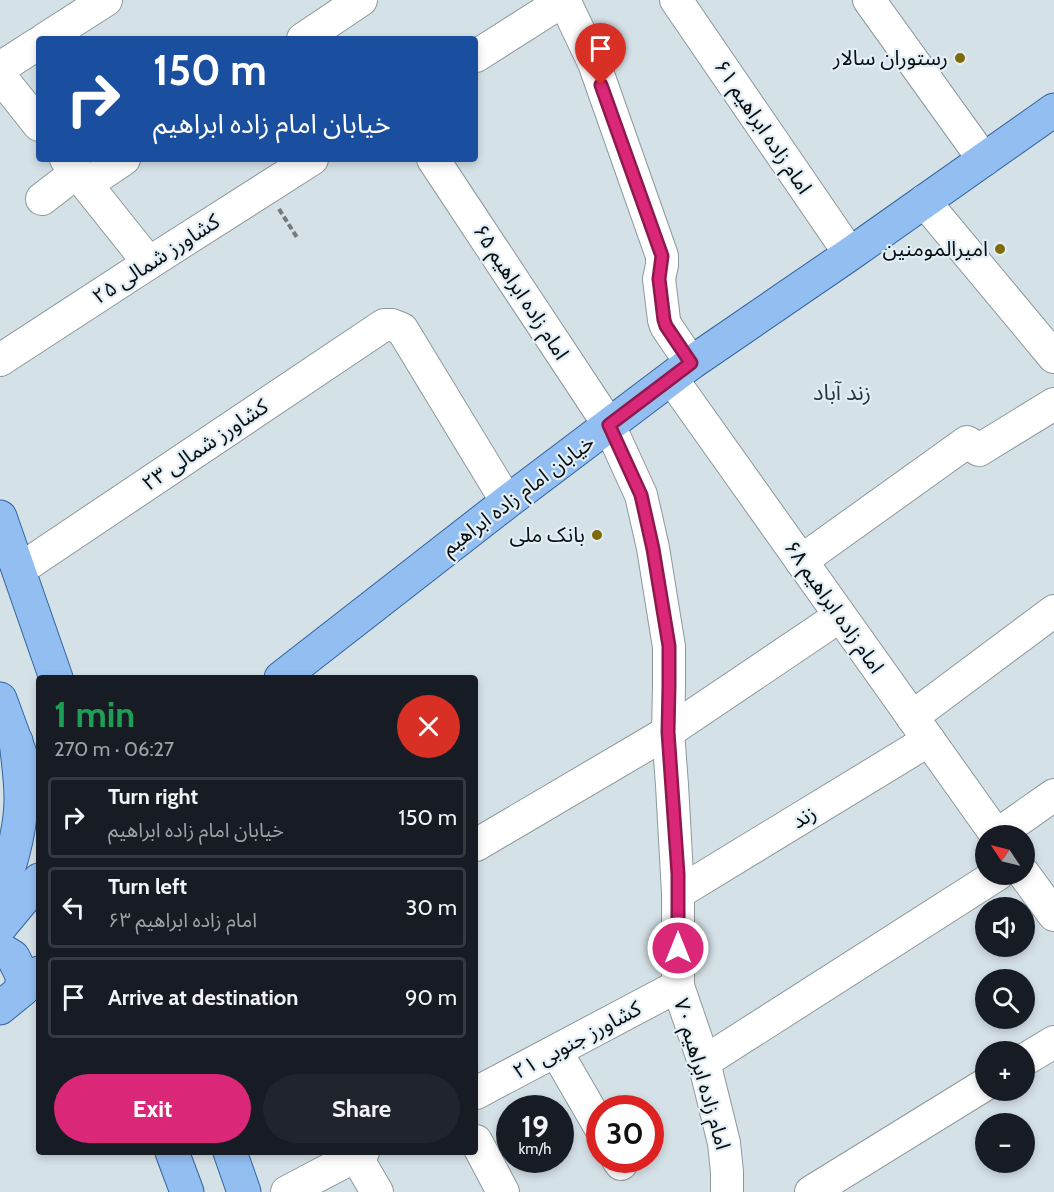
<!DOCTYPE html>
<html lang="en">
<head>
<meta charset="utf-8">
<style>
	:root { --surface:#171b24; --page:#20242c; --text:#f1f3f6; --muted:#9ea1a6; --line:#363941; --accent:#db2777 }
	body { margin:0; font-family:Cabin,"Noto Sans Arabic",sans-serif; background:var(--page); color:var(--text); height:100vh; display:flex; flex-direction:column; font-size:22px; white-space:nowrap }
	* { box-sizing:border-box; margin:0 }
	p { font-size:20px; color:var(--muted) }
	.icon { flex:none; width:33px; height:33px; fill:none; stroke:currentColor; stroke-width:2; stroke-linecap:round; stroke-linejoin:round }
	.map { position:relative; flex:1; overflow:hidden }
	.panel { position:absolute; left:36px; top:675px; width:442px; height:480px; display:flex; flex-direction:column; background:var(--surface); border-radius:6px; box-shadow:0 3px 9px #0003 }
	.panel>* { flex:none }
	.guide { position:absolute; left:36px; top:36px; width:442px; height:126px; border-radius:6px; box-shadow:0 3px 9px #0003; background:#1a4fa0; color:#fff; overflow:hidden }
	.needle { width:39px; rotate:305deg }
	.controls { position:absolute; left:975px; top:825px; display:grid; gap:12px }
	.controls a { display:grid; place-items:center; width:60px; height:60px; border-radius:50%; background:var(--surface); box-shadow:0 3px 9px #0003; font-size:30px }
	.speed { position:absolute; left:496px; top:1095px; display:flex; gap:12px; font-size:30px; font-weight:700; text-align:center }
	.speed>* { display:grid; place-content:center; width:78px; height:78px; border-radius:50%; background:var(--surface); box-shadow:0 3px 9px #0003; line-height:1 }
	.speed small { font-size:15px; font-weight:400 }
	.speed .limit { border:9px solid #d22; background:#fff; color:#111 }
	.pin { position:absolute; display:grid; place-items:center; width:51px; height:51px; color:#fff; margin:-62px -26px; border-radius:50% 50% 50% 0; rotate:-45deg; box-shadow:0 0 6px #0007 }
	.pin .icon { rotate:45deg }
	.me { position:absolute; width:66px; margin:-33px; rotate:0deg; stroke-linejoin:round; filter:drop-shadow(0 0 4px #0008) }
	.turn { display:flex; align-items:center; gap:21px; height:126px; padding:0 18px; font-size:27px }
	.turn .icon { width:78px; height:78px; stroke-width:2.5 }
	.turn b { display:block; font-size:42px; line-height:51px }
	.round { display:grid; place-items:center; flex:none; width:63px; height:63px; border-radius:32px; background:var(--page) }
	.overview { display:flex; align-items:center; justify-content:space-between; height:102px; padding:0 18px }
	h1 { font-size:36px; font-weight:700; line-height:45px; color:#1e9e55 }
	.button { display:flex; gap:12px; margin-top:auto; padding:12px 18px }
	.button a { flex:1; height:69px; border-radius:36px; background:var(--accent); color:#fff; font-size:24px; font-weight:700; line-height:69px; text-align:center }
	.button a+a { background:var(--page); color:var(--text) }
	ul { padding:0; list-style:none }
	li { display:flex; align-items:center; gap:18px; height:81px; margin:0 12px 9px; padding:0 6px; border:3px solid var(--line); border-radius:6px }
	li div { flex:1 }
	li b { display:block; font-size:22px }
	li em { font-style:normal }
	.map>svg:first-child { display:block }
</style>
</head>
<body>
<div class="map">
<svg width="1054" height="1192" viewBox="0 0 1054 1192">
	<rect width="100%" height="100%" fill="#d4e1e7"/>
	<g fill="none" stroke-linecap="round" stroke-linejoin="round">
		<!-- minor casing -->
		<g stroke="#8c989e" stroke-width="34">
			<g id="minor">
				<polyline points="676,0 850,254"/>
				<polyline points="869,0 984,160"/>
				<polyline points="45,39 106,0"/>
				<polyline points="303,39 361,0"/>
				<polyline points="476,56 564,0 594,63 662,256 662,265 659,279 664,320 666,326 691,363"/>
				<polyline points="0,68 39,43"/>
				<polyline points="0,76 39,125"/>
				<polyline points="66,159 149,263"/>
				<polyline points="433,159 609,425 641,495 653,548 669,647 669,686 668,732 672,785 678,893 678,986 704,1062 724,1143 727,1172 727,1192"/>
				<polyline points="87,184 124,159"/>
				<polyline points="42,199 77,172"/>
				<polyline points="924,201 1054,357"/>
				<polyline points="0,360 149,263 312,159"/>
				<polyline points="672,379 997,836"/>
				<polyline points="801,561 967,442 979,450 1054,404"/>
				<polyline points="19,570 384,325 392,325 402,329 507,502"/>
				<polyline points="912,717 1054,611"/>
				<polyline points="997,835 1054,795"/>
				<polyline points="476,845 668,732 840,616"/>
				<polyline points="1024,874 1054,915"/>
				<polyline points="678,893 929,740"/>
				<polyline points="556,1051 600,1127"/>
				<polyline points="1024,1060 1054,1042"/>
				<polyline points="704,1062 998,874"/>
				<polyline points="476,1093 678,986"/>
				<polyline points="476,1141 503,1192"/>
				<polyline points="356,1156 377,1192"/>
				<polyline points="618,1160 621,1164"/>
				<polyline points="287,1192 363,1152"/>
				<polyline points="811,1192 986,1084"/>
			</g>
		</g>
		<!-- major casing -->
		<g stroke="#33649d" stroke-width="35">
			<g id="major">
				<polyline points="0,517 56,678"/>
				<polyline points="281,678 507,502 691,363 850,254 1054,110"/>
				<polyline points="0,699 23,762"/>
				<path d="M0 894C11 864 21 830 21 798 21 779 18 760 16 741"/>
				<polyline points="0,927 39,880"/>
				<polyline points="0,949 13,957 22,975 22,990"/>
				<polyline points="0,1008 22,990 39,973"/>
				<polyline points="172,1152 187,1192"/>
				<polyline points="230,1152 244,1192"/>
			</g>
		</g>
		<!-- path -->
		<polyline stroke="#727a7e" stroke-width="4" stroke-dasharray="6 3" stroke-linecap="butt" points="279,209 298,239"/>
		<!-- minor -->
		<use href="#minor" stroke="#fff" stroke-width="32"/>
		<!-- major -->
		<use href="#major" stroke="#92bef2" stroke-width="33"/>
	</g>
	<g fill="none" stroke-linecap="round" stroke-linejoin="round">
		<!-- route casing -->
		<g stroke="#8e194d" stroke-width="15">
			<polyline id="route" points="601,85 662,256 659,279 664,320 666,326 691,363 609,425 641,495 653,549 669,646 669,686 668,732 678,874 678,948"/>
		</g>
		<!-- route -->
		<use href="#route" stroke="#db2777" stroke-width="10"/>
	</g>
	<!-- markers -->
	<g fill="#7e6b05" stroke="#e1eef5" stroke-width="2">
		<circle cx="960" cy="58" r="6"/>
		<circle cx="1000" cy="249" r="6"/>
		<circle cx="597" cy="535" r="6"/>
	</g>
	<g text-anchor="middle" stroke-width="4.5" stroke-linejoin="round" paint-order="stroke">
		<!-- poi labels -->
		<g font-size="21" fill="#090d0f" stroke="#e1eef5" text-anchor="end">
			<text x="948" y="65">رستوران سالار</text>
			<text x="988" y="256">امیرالمومنین</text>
			<text x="585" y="542">بانک ملی</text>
		</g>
		<!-- street labels -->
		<g font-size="21" fill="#090d0f" stroke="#e1eef5">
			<text transform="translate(763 127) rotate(56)" y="7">امام زاده ابراهیم ۶۱</text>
			<text transform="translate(156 259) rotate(-33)" y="7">کشاورز شمالی ۲۵</text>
			<text transform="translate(521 292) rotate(57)" y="7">امام زاده ابراهیم ۶۵</text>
			<text transform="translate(205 445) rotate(-34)" y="7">کشاورز شمالی ۲۳</text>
			<text transform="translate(518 495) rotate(-37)" y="7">خیابان امام زاده ابراهیم</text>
			<text transform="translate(834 607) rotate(55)" y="7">امام زاده ابراهیم ۶۸</text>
			<text transform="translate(804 817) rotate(-31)" y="7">زند</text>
			<text transform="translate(577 1040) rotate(-28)" y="7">کشاورز جنوبی ۲۱</text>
			<text transform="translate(702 1074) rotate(74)" y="7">امام زاده ابراهیم ۷۰</text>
		</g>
		<!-- neighbourhood labels -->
		<g font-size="22" fill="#2b363b" stroke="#e1eef5">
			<text x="842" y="400">زند آباد</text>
		</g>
	</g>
</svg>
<div class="controls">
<a><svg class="needle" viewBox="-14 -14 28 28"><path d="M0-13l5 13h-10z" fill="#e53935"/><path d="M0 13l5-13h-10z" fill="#9ea1a6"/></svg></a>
<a><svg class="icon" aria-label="sound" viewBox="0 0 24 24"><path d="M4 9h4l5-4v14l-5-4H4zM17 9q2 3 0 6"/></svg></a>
<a><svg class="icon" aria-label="search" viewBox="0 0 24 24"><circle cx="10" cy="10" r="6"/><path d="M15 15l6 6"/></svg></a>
<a>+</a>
<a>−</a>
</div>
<div class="speed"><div>19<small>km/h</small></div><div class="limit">30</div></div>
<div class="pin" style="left:601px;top:85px;background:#d93025"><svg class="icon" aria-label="arrive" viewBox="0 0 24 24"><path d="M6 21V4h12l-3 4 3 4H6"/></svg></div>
<svg class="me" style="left:678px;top:948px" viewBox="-20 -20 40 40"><circle r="17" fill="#db2777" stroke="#fff" stroke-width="3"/><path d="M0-11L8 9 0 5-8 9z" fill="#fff"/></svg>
<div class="guide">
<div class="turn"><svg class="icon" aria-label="right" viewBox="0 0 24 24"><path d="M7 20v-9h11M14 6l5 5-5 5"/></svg><div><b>150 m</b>خیابان امام زاده ابراهیم</div></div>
</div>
<section class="panel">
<div class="overview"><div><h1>1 min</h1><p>270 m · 06:27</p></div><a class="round" style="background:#d93025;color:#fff"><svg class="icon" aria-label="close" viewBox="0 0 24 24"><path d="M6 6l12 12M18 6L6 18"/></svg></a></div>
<ul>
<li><svg class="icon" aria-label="right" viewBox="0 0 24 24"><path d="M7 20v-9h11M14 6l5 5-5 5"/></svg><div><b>Turn right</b><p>خیابان امام زاده ابراهیم</p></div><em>150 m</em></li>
<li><svg class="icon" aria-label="left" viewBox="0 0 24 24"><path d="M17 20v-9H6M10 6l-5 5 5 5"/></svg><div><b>Turn left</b><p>امام زاده ابراهیم ۶۳</p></div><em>30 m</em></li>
<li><svg class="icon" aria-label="arrive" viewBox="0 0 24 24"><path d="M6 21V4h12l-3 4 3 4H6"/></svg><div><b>Arrive at destination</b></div><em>90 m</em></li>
</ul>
<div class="button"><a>Exit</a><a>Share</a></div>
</section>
</div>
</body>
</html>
